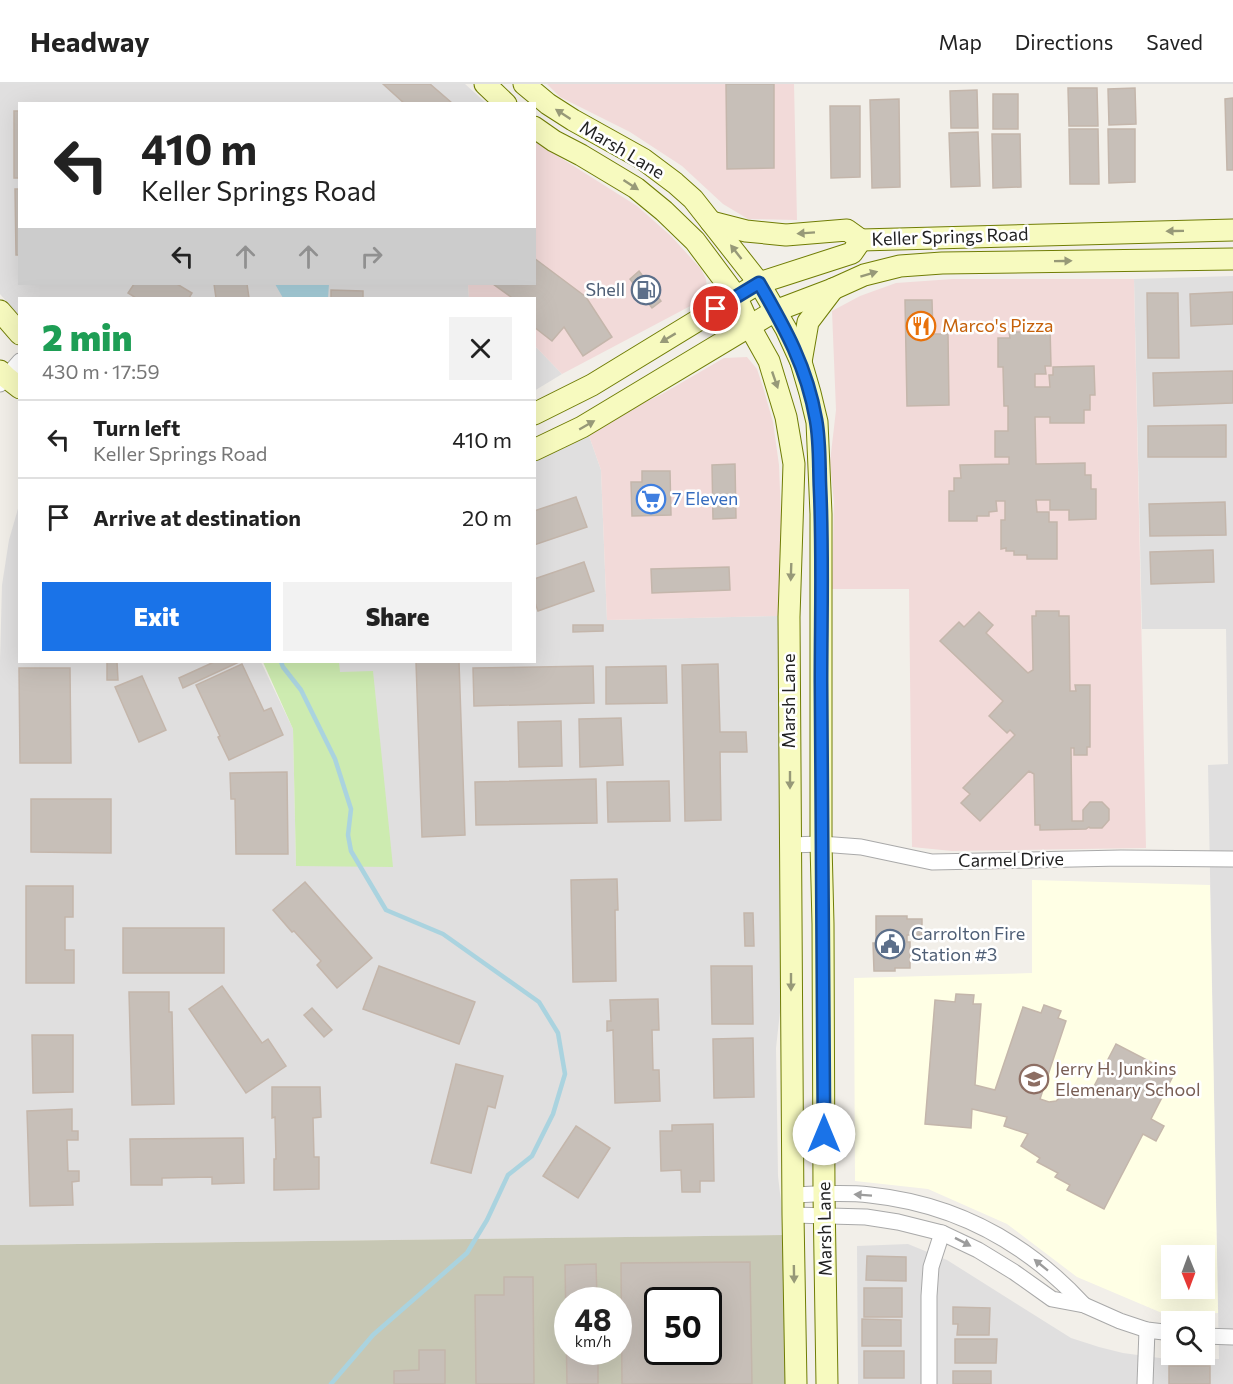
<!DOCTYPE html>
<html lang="en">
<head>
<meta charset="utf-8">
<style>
	:root { --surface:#fff; --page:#f2f2f2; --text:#222; --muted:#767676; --line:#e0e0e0; --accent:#1a73e8 }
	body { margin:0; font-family:Commissioner,sans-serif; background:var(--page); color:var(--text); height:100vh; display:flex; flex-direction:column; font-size:22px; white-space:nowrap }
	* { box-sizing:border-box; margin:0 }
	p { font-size:20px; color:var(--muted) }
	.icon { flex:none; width:33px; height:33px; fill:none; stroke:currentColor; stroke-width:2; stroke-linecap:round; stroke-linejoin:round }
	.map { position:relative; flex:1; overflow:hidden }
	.details { position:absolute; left:18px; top:213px; width:518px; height:366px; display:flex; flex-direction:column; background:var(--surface); border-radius:0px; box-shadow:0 6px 24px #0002 }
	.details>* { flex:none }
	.top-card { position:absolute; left:18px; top:18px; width:518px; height:183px; border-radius:0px; box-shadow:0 6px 24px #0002; background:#fff; color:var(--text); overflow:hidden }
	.needle { width:39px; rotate:179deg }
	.controls { position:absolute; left:1161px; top:1161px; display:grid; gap:12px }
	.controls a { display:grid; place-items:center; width:54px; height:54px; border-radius:0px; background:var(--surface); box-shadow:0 6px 24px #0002; font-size:30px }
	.speed { position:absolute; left:554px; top:1203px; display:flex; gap:12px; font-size:30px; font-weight:700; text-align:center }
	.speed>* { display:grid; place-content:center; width:78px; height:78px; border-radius:50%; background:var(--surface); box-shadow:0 6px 24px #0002; line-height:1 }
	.speed small { font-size:15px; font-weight:400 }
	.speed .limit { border:3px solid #111; border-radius:9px; background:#fff; color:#111 }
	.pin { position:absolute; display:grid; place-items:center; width:51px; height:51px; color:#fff; margin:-26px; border:3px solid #fff; border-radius:50%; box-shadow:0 2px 6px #0007 }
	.me { position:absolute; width:66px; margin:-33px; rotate:0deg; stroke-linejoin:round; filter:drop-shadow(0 0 4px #0008) }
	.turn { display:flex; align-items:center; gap:21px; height:126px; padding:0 24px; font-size:27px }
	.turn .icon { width:78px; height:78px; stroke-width:2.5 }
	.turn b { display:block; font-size:42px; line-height:51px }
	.lanes { display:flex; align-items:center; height:57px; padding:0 24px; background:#0003; justify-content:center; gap:30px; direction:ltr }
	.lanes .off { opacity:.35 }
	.round { display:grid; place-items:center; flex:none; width:63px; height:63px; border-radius:0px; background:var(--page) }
	.headline { display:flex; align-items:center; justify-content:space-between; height:102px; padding:0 24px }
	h1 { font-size:36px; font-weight:800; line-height:45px; color:#1e9e55 }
	.cta { display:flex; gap:12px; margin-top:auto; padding:12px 24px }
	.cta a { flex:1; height:69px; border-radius:0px; background:var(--accent); color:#fff; font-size:24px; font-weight:800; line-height:69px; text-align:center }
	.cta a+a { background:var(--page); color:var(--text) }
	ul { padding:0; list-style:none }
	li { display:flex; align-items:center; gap:18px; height:78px; padding:0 24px; border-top:2px solid var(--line) }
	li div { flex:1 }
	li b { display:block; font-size:22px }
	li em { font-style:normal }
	header { display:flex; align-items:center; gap:36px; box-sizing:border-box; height:84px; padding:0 30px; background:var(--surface); border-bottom:2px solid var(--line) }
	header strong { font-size:28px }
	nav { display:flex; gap:33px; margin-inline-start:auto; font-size:21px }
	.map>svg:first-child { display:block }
</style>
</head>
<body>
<header>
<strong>Headway</strong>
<nav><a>Map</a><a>Directions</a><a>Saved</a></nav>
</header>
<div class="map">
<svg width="1233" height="1300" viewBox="0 0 1233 1300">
	<rect width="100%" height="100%" fill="#f2efe9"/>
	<!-- residential -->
	<g fill="#e0dfdf">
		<polygon points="0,0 465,0 486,19 20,20 20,200 468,200 469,214 20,214 19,232 0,210"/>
		<polygon points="1233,192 1233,1300 858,1300 857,1162 908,1160 947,1176 1071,1254 1099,1263 1123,1269 1167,1275 1219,1275 1208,681 1228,680 1226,545 1142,545 1134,195"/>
		<polygon points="534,261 562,290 534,307"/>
		<polygon points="587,346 601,386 607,536 778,532 782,910 776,964 778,1092 785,1151 0,1161 0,577 2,501 9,456 19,421 20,578 261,578 293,645 296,782 373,588 339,588 339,578 534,578 534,373"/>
	</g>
	<!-- commercial -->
	<g fill="#f2dad9">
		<polygon points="547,0 794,0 797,136 748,135 723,120 682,82 630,48 560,13"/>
		<polygon points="534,57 637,122 671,152 701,185 706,195 707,204 703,212 696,219 562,290 534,261 534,214 469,214 468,200 534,200"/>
		<polygon points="953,195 1134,195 1146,764 952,767 912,763 909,505 832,505 834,419 830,378 836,326 832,227 860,212 896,199"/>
		<polygon points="747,273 757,285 763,303 773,338 779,381 781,433 778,532 607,536 601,386 587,346 662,310 724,274"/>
	</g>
	<!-- education -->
	<path fill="#ffffe5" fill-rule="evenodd" d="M1032 796 1210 801 1218 1229H1162L1077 1193 1007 1140 928 1105 855 1097 854 894 1032 889ZM1172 1172H1204V1204H1172Z"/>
	<!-- construction -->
	<path fill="#c7c7b4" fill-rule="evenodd" d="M785 1151 787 1300H0V1161ZM567 1216H618V1268H567ZM657 1216H708V1268H657Z"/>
	<!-- grass -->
	<polygon fill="#cdebb0" points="263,578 339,578 340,588 373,587 393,783 296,782 293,645"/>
	<!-- water -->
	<polygon fill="#aad3df" points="275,200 329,200 328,214 283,214"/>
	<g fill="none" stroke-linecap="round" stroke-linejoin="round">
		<!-- stream -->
		<polyline stroke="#aad3df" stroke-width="4.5" points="281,578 283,583 301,606 335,675 351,725 348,751 351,767 386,826 443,850 539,918 558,949 565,990 553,1030 532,1072 508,1091 487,1136 467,1169 373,1251 331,1300"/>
	</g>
	<!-- building -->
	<g fill="#c7bfb8" stroke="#c4b6ab" stroke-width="1.5" fill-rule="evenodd">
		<polygon points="383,0 430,0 452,19 405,20"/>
		<polygon points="726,0 774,0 774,84 727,85"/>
		<polygon points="1068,4 1097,4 1098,42 1069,42"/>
		<polygon points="1135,4 1136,40 1109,41 1108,5"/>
		<polygon points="977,6 978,44 951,44 950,7"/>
		<rect x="993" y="10" width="25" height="35"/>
		<polygon points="1233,14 1233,86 1227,86 1225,15"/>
		<polygon points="899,15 900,103 872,104 870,16"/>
		<polygon points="830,22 860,22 860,93 831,94"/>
		<rect x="14" y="27" width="6" height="67"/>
		<polygon points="1069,45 1098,45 1099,100 1070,100"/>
		<polygon points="1108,45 1135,45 1135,98 1109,99"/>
		<polygon points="978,48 980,102 951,103 949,49"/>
		<polygon points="992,50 1020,50 1021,103 993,104"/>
		<polygon points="15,105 20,105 20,171 16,171"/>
		<polygon points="534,174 586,213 612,253 583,272 564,243 552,257 534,243 534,214 510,214 511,213 493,200 534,200"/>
		<polygon points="639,187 661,217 652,224 630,195"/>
		<polygon points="134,200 177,200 192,209 189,214 136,214 128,209"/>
		<polygon points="214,200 247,200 249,214 216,214"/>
		<polygon points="331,206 363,207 363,214 331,214"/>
		<polygon points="1233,208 1233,240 1191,242 1190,210"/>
		<polygon points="1147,209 1178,209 1179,274 1148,274"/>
		<polygon points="905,216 932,216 933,250 948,250 949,321 907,322"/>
		<polygon points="1023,243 1050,243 1051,282 1045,282 1046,290 1035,290 1035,303 1050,303 1049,291 1053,291 1053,283 1094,282 1095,311 1090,311 1090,326 1084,326 1084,339 1050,339 1050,333 1035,333 1036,380 1085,379 1085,391 1091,391 1091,405 1096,405 1096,435 1069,436 1069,426 1050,426 1050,416 1036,416 1037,428 1049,428 1049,438 1057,438 1057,475 1027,475 1027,471 1014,471 1014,467 1006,467 1006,464 1001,465 1001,436 1005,436 1005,417 996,417 997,427 989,428 989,432 977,432 977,437 949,437 949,407 954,407 954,394 961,394 960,381 1009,380 1009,373 995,373 995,347 1008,347 1008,322 1004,322 1003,283 998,283 998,254 1010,254 1009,248 1024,248"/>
		<polygon points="1233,287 1233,319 1154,322 1153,289"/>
		<polygon points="1226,341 1226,373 1148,373 1148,342"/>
		<polygon points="735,380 736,434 713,435 712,381"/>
		<polygon points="642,387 670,387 671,431 632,432 631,398 642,398"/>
		<polygon points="576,413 587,443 534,461 534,427"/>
		<polygon points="1225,418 1226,451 1150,452 1149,420"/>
		<polygon points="1213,466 1214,498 1151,500 1150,468"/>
		<polygon points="584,478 594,507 538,527 534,516 534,495"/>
		<polygon points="729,483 730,506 652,509 651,485"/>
		<polygon points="1036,527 1059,527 1059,532 1069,532 1070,607 1076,607 1075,601 1090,601 1090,663 1087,663 1087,671 1074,671 1074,664 1071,664 1072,737 1083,737 1083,726 1090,718 1102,718 1109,725 1109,736 1102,744 1090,744 1089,743 1086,745 1040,746 1040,741 1035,741 1034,690 1029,687 980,737 961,719 970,710 963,704 1015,651 1010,646 1007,649 989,632 1003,617 940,557 959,538 964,543 979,528 993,541 986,549 1028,589 1033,586 1032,532 1036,532"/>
		<polygon points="573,541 603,541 603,547 573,548"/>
		<polygon points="107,578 117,578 118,596 107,596"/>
		<polygon points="214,578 239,578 183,604 179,594"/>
		<polygon points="416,578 459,578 465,751 422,753"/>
		<polygon points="242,580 264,627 271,624 283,651 229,676 218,653 220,652 196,601"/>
		<polygon points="718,580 720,648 746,648 747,668 720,668 721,736 685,737 682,581"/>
		<polygon points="593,582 594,619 474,622 473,584"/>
		<polygon points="666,582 667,619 606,620 606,583"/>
		<polygon points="19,584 70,584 71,679 20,679"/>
		<polygon points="142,592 166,646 139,658 115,603"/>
		<polygon points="621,634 623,681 580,683 579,635"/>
		<polygon points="561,637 562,682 519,683 518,638"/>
		<polygon points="287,688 288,770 236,770 235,715 231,715 230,689"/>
		<polygon points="596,695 597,739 476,741 475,698"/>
		<polygon points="669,697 670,737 608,738 607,698"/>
		<polygon points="31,715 111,715 111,769 31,768"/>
		<polygon points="617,795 618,826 615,826 616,897 573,898 571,796"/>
		<polygon points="305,798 372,874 337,904 317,881 321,877 294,847 292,848 273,826"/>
		<polygon points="26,802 73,802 73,833 65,833 65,866 74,866 74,899 26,899"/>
		<polygon points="744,829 753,829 754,862 745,862"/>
		<polygon points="876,832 907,832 907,835 922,835 922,851 907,851 907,858 910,858 910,884 895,884 895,887 874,887 873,859 876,859"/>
		<rect x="123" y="844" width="101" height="45"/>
		<polygon points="379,882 475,918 459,960 363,925"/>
		<polygon points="711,882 752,882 753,940 712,940"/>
		<polygon points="222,902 262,959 268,955 286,982 246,1009 189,925"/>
		<polygon points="129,908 169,908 169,928 172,928 174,1020 132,1021"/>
		<polygon points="956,910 974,911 973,920 981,920 975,1001 995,1006 1023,923 1041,929 1044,921 1061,927 1058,934 1066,937 1040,1015 1049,1018 1056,1017 1063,1011 1072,1008 1081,1006 1091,1008 1116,960 1174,990 1151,1035 1164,1042 1156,1057 1143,1050 1104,1125 1067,1106 1070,1101 1055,1093 1058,1089 1037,1078 1040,1074 1021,1062 1028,1050 1004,1042 1007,1033 972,1025 971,1044 925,1040 935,916 955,918"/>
		<polygon points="658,915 659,946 652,946 653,986 659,986 660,1017 615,1019 613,946 607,947 607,937 611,937 610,916"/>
		<polygon points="312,924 332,946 324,953 304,931"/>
		<polygon points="32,951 73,951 73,1008 33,1009"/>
		<polygon points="753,954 754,1013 714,1014 713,955"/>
		<polygon points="456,980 503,992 495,1024 488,1022 471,1089 431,1079"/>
		<polygon points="272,1003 320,1003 321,1033 313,1034 314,1073 319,1073 319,1105 274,1106 274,1075 276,1075 275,1033 272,1034"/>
		<polygon points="72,1025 72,1047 78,1047 78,1056 67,1056 68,1087 79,1087 79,1097 72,1098 73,1121 30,1122 27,1027"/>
		<polygon points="713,1040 714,1097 700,1097 700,1108 682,1108 681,1086 661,1087 660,1047 672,1047 672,1041"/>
		<polygon points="576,1042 610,1064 578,1114 543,1092"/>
		<polygon points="243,1054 244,1099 212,1100 212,1093 162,1094 162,1101 131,1101 130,1055"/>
		<polygon points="867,1172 906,1173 906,1197 866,1196"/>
		<path d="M750 1178 752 1300H622L621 1179ZM657 1216H708V1268H657Z"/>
		<polygon points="596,1180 597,1216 567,1216 567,1268 598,1268 598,1300 567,1300 565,1181"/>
		<polygon points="504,1193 533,1193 534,1300 476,1300 475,1211 504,1211"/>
		<rect x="864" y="1204" width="38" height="29"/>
		<polygon points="953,1223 990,1224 989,1251 957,1251 958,1240 953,1240"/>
		<polygon points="862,1235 901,1236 901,1262 862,1262"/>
		<polygon points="955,1255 997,1255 996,1279 955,1279"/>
		<polygon points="419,1266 445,1266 445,1300 394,1300 394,1287 419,1286"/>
		<rect x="864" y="1267" width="40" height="27"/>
		<rect x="1169" y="1282" width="41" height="18"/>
		<rect x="953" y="1287" width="38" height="13"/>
	</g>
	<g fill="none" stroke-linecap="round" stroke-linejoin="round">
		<!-- minor casing -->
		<g stroke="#a9a9a9" stroke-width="17">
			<g id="minor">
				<polyline points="0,300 20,277"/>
				<polyline points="790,761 821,760 861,763 932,778 1121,774 1233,775"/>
				<path d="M792 1111C818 1110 844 1108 870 1111 956 1120 1026 1158 1084 1221"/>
				<polyline points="793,1131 866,1133 898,1138 942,1149 978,1166 1014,1188 1052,1215 1084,1221 1120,1237 1147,1246 1172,1249"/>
				<polyline points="1204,1252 1233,1253"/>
				<polyline points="929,1300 929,1212 931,1183 942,1149"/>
				<polyline points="1145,1300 1147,1246"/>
			</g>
		</g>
		<!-- secondary casing -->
		<g stroke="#707d05" stroke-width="23">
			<g id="secondary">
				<polyline points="485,0 506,20"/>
				<polyline points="524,0 548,20 573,36 643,75 675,99 693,115 759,199 786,245 801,278 810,309 817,338 821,430 821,760 823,840 824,1110 827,1300"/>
				<polyline points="534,43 554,57 581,71 636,104 664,127 695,157 736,212 750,243 769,277 786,333 794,380 789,533 793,1131 796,1300"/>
				<polyline points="711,138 746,147 786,151 847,146 861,156"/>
				<polyline points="861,156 1233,146"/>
				<polyline points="0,227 20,250"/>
				<polyline points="801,278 808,238 833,205"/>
				<polyline points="0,287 6,293 20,304"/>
				<polyline points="534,330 592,301 759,199 852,169 861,156"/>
				<polyline points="534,366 582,343 775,227 833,205 864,191 900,182 942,179 1233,175"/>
			</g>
		</g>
		<!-- minor -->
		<use href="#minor" stroke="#fff" stroke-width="15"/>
		<!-- secondary -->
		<use href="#secondary" stroke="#f7fabf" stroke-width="21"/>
	</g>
	<!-- one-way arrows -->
	<defs><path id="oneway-solid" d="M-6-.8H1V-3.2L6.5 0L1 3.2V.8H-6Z" transform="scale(1.5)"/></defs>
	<g fill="#979978">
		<use href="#oneway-solid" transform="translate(563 30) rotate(-147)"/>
		<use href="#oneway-solid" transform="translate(631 101) rotate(33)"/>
		<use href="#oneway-solid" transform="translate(1175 147) rotate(179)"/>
		<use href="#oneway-solid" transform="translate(806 149) rotate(176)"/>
		<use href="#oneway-solid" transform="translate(736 168) rotate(-128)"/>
		<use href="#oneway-solid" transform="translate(1063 177) rotate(-1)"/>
		<use href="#oneway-solid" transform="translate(869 190) rotate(-17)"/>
		<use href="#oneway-solid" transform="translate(668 254) rotate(149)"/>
		<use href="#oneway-solid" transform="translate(775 296) rotate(71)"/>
		<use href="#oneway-solid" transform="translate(587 341) rotate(-30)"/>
		<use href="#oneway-solid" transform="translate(791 488) rotate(92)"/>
		<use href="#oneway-solid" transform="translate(790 696) rotate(90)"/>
		<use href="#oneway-solid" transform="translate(791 898) rotate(90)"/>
		<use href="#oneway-solid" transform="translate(794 1190) rotate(89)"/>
	</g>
	<g fill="#9c9c9c">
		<use href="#oneway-solid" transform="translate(863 1111) rotate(-176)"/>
		<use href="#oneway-solid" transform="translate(963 1158) rotate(27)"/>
		<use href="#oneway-solid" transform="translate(1041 1181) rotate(-141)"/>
	</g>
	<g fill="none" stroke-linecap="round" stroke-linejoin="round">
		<!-- route casing -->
		<g stroke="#114b97" stroke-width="15">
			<path id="route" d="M716 225 759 199C785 244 807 283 816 336 820 358 819 381 820 404 823 468 821 533 821 598 821 749 824 900 824 1050"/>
		</g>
		<!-- route -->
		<use href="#route" stroke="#1a73e8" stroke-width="10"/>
	</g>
	<!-- icons -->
	<defs>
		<g id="fuel-ring" transform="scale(1.5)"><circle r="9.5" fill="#fff" stroke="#5c6f8a" stroke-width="1.5"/><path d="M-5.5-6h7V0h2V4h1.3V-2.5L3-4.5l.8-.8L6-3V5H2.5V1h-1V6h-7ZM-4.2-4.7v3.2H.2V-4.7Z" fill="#5c6f8a"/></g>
		<g id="restaurant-ring" transform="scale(1.5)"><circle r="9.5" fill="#fff" stroke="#e8710a" stroke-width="1.5"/><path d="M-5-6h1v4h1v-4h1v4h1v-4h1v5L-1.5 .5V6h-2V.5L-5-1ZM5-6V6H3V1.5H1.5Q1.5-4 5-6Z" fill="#e8710a"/></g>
		<g id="supermarket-ring" transform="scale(1.5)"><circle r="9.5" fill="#fff" stroke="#3f7fe0" stroke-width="1.5"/><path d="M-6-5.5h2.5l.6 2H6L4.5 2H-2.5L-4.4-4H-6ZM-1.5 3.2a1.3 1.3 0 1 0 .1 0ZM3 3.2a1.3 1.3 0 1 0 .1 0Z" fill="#3f7fe0"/></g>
		<g id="civic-ring" transform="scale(1.5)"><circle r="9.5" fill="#fff" stroke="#5c6f8a" stroke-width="1.5"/><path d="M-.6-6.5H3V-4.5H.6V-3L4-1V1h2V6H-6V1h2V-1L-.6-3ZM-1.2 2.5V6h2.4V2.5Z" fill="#5c6f8a"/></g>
		<g id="school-ring" transform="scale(1.5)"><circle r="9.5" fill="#fff" stroke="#8d6e63" stroke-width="1.5"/><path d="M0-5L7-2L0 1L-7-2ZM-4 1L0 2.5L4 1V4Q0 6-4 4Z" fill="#8d6e63"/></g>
	</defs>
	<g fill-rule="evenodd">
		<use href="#fuel-ring" x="646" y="206"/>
		<use href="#restaurant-ring" x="921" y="242"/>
		<use href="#supermarket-ring" x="651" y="415"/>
		<use href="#civic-ring" x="890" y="860"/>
		<use href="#school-ring" x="1034" y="995"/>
	</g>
	<g text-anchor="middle" stroke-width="5" stroke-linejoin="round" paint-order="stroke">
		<!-- street labels -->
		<g font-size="18" fill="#222" stroke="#fff">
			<text transform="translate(622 66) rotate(31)" y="6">Marsh Lane</text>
			<text transform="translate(950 153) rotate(-2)" y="6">Keller Springs Road</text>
			<text transform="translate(789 617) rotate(-90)" y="6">Marsh Lane</text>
			<text transform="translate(1011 776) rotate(-1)" y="6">Carmel Drive</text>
			<text transform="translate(825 1145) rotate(-91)" y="6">Marsh Lane</text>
		</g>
		<!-- service labels -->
		<g font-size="18" fill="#4e5e75" stroke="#fff" text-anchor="end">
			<text x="625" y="212">Shell</text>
			<text x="911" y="856" text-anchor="start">Carrolton Fire<tspan x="911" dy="21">Station #3</tspan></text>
		</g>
		<!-- food labels -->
		<g font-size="18" fill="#c56008" stroke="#fff" text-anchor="start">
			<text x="942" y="248">Marco's Pizza</text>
		</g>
		<!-- shop labels -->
		<g font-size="18" fill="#366cbe" stroke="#fff" text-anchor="start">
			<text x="672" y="421">7 Eleven</text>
		</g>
		<!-- education labels -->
		<g font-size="18" fill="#785e54" stroke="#fff" text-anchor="start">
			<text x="1055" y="991">Jerry H. Junkins<tspan x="1055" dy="21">Elemenary School</tspan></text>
		</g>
	</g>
</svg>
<div class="controls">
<a><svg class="needle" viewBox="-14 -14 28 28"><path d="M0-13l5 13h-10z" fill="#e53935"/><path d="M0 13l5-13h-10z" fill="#767676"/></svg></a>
<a><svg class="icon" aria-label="search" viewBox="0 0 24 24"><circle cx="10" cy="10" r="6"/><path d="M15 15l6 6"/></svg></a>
</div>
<div class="speed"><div>48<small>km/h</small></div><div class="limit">50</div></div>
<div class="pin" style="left:716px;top:225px;background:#d93025"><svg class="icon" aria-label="arrive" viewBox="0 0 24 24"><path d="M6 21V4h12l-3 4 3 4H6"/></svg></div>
<svg class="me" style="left:824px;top:1050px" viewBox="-20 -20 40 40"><circle r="19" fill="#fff"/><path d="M0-13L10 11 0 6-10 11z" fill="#1a73e8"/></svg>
<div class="top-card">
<div class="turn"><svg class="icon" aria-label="left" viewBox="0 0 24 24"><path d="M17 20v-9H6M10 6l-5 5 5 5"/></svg><div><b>410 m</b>Keller Springs Road</div></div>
<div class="lanes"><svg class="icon" aria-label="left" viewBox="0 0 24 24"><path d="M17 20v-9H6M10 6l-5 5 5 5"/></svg><svg class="icon off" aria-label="ahead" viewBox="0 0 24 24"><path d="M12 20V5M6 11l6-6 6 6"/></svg><svg class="icon off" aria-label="ahead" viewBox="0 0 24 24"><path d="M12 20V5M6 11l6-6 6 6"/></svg><svg class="icon off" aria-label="right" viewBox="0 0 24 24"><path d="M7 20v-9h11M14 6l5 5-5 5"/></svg></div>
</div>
<section class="details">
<div class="headline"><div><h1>2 min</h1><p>430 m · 17:59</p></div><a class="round"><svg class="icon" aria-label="close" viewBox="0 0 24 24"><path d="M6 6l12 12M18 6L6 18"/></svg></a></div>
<ul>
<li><svg class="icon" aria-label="left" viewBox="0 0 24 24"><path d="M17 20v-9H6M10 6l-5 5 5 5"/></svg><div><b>Turn left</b><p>Keller Springs Road</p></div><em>410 m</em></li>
<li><svg class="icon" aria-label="arrive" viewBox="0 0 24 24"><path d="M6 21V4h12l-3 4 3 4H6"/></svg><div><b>Arrive at destination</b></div><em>20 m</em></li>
</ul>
<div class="cta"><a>Exit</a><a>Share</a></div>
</section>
</div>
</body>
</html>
